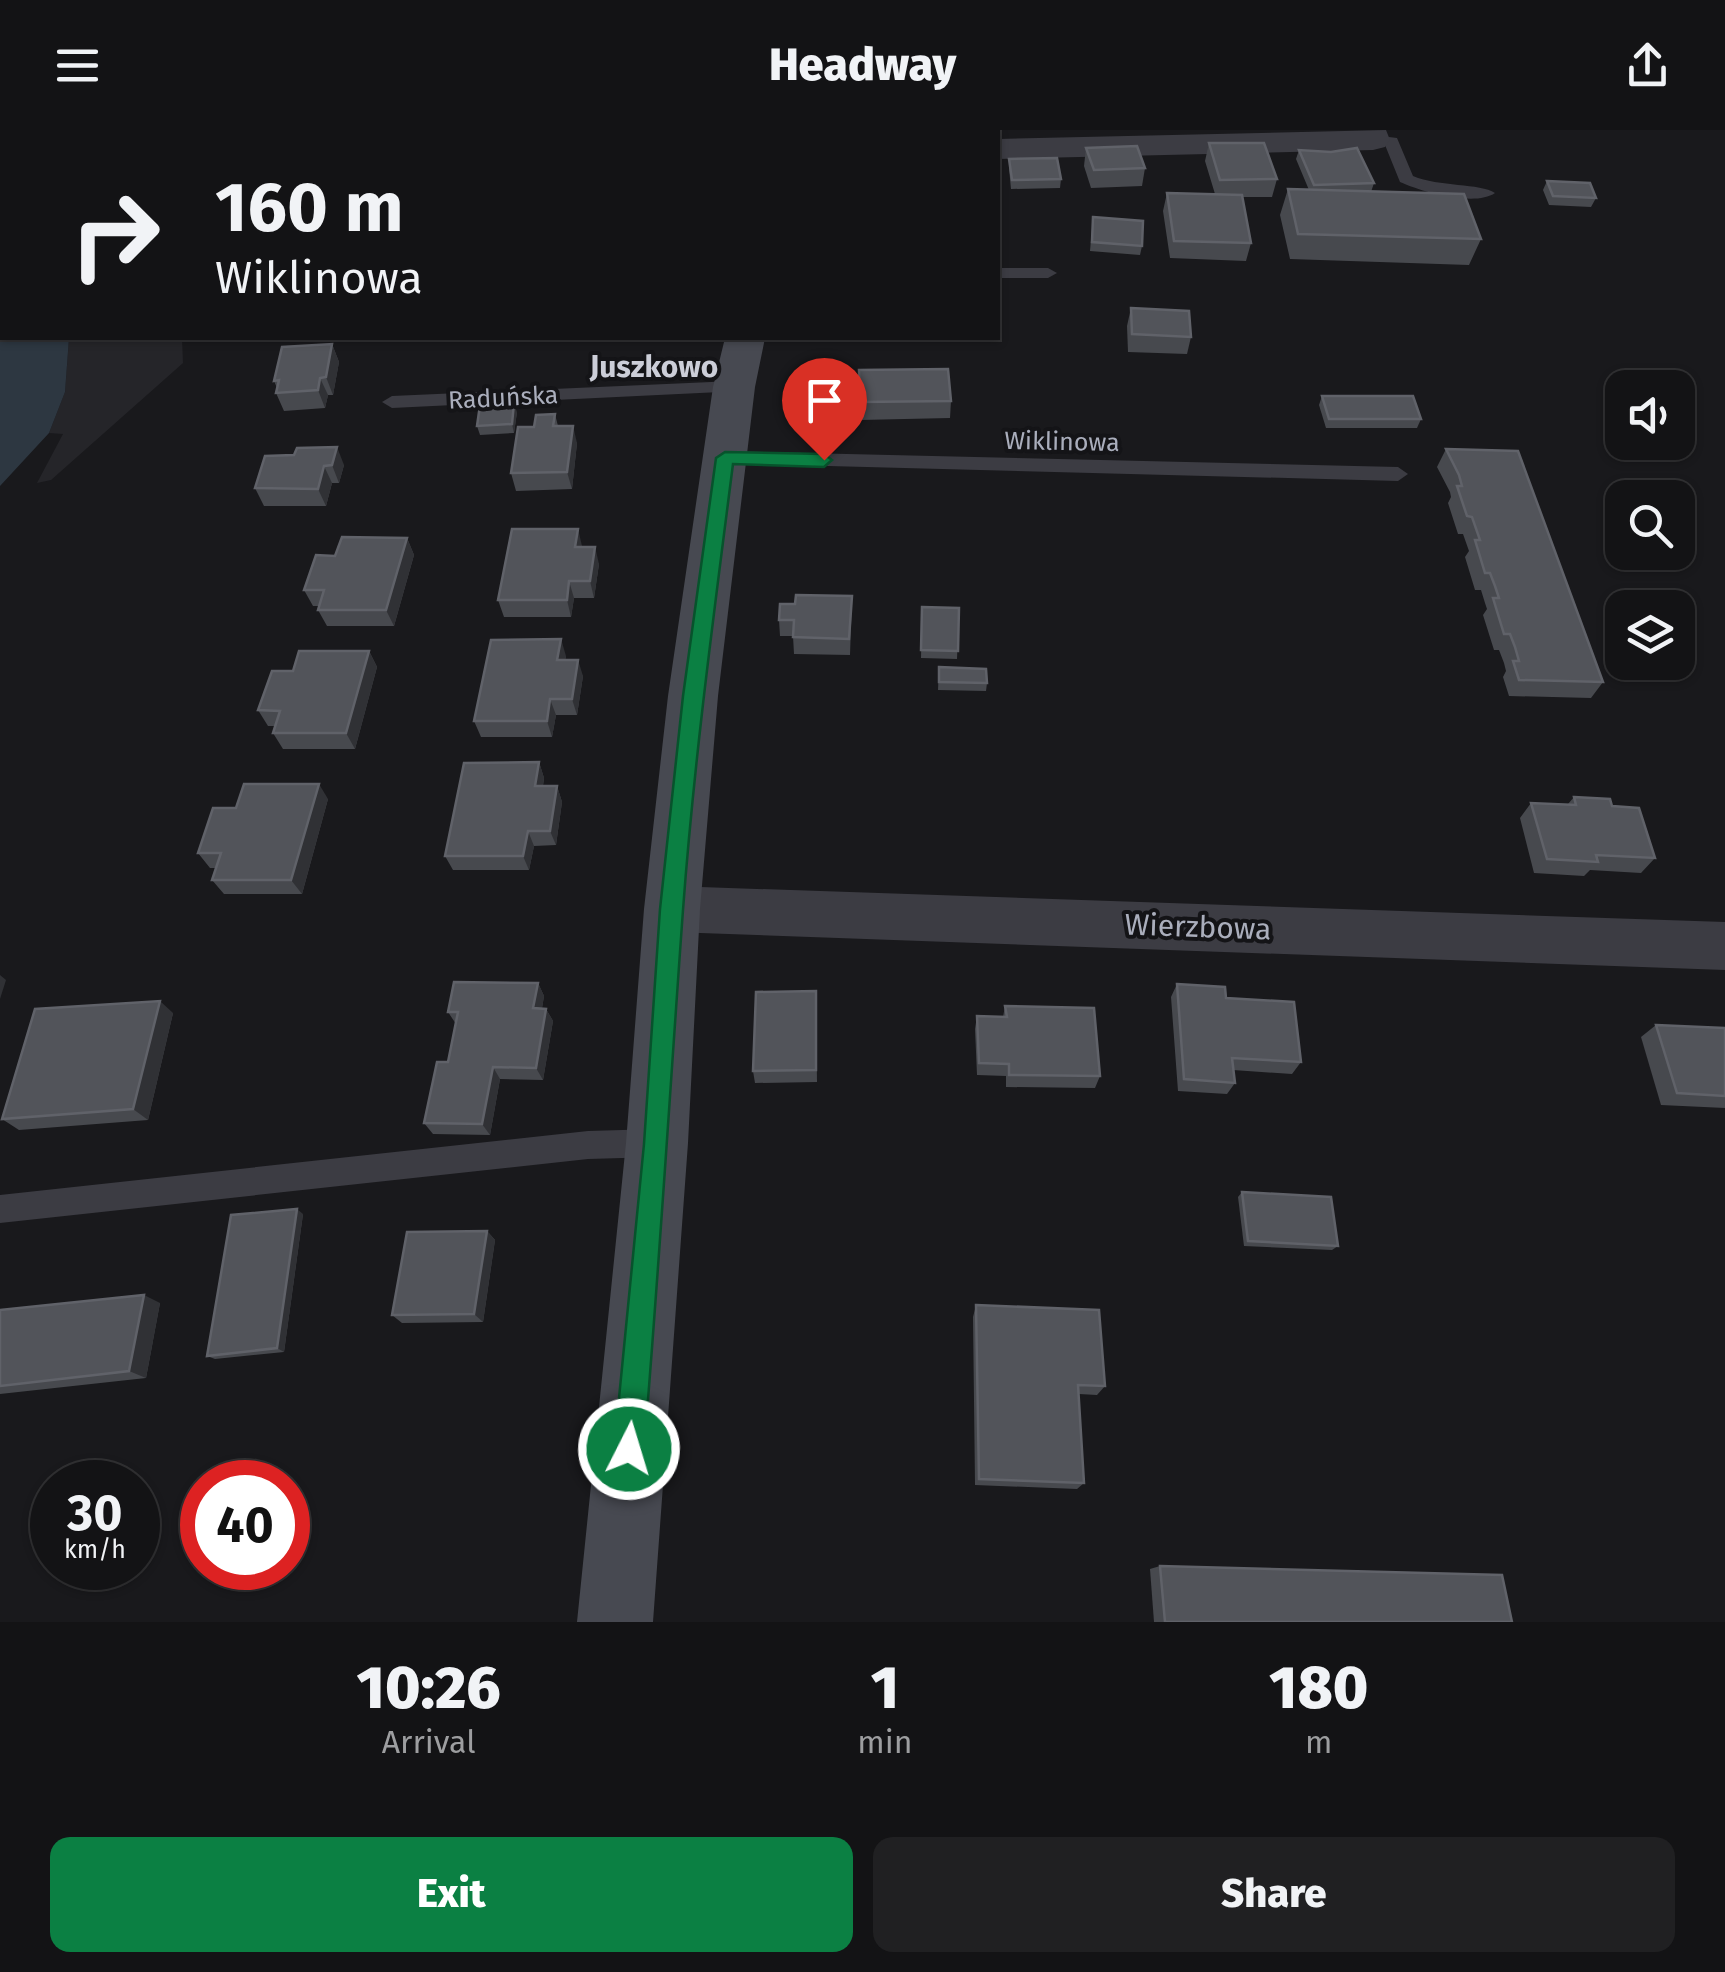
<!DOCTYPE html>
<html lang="en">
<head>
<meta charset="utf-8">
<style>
	:root { --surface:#131315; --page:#202022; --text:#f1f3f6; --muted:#9d9ea0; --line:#323234; --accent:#0b8043 }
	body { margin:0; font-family:"Fira Sans",sans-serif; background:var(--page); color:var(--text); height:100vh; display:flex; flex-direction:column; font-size:38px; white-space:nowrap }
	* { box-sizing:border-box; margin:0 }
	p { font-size:32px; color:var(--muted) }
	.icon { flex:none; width:55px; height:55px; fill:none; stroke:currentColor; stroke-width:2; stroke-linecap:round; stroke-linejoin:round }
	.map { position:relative; height:1492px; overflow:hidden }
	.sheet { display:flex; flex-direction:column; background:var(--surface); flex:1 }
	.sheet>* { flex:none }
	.banner { position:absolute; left:0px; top:0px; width:1000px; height:210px; box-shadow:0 2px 8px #0004,0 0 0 2px var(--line); background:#131315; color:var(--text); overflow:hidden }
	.fabs { position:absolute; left:1605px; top:240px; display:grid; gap:20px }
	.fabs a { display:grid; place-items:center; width:90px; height:90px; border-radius:20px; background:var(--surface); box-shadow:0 2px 8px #0004,0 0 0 2px var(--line); font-size:50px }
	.speed { position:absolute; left:30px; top:1330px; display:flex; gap:20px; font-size:50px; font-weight:700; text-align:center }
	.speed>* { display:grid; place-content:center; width:130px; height:130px; border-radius:50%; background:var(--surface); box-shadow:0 2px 8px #0004,0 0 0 2px var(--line); line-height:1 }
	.speed small { font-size:25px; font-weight:400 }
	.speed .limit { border:15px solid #d22; background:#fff; color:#111 }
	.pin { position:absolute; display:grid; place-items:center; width:85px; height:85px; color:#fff; margin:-102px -42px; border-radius:50% 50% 50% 0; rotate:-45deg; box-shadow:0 0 10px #0007 }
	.pin .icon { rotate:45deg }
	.me { position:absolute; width:110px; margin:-55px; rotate:5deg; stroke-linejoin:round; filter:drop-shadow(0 0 8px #0008) }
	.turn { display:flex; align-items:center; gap:35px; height:210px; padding:0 50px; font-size:45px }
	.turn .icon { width:130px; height:130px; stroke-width:2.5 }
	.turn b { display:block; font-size:70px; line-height:85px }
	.eta { display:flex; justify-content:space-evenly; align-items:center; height:170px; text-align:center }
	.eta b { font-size:60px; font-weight:800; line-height:70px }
	.action { display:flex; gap:20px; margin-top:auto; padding:20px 50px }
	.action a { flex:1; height:115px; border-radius:20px; background:var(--accent); color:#fff; font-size:40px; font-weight:800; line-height:115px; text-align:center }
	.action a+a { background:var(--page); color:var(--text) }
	header { display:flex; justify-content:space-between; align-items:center; height:130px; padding:0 50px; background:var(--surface); font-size:45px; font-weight:800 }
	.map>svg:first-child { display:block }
</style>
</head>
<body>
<header><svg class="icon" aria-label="menu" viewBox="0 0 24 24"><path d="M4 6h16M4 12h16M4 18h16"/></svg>Headway<svg class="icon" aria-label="share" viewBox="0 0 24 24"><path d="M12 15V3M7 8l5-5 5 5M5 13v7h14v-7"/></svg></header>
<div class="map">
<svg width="1725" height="1492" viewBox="0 0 1725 1492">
	<rect width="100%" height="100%" fill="#19191c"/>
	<!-- built -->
	<polygon fill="#252529" points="69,208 182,208 183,233 51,350 37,353 63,304 49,303 65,262"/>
	<!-- water -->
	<polygon fill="#2d3741" points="0,35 2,208 69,208 65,262 49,303 0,356"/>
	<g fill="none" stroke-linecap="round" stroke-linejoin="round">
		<!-- river -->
		<polyline stroke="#2d3741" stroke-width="88" points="126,2 133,0"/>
		<!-- lane -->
		<g fill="#3c3c43" fill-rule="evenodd">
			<path d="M1373 5 1397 8 1413 46C1439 57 1480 53 1495 63 1475 77 1422 62 1400 52L1385 15 1365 10Z"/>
			<polygon points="998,138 1048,138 1057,143 1048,148 998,148"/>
			<polygon points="734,251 741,253 741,261 392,278 382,272 392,266"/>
			<polygon points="725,321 1398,337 1408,344 1398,351 718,333 718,323"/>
			<polygon points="657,999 667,1003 671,1013 667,1023 657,1027 588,1029 0,1093 0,1065 588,1001"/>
		</g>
		<!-- street -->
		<g fill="#3c3c43" fill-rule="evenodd">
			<polygon points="1386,0 1390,10 1385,17 1373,20 998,29 998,9"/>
			<polygon points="672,756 1725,792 1725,840 672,802 653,795 645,779 653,763"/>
		</g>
		<!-- secondary -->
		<g fill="#474951" fill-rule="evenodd">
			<rect x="769" y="0" width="34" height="2"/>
			<polygon points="725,208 765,208 755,257 718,566 700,779 688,1013 653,1492 577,1492 626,1013 644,779 668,566 713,257"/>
		</g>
	</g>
	<!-- wall -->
	<g fill="#47494e">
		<polygon points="905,0 944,0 941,0 941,2"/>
		<polygon points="1209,13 1277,49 1272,67 1242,67 1251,113 1246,131 1170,128 1163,81 1167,63 1215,64 1205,31"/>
		<polygon points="1086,18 1145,38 1142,56 1091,58 1084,36"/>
		<polygon points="1299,20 1374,53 1371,62 1481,109 1469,135 1290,129 1280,85 1288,59 1309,60 1296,29"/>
		<polygon points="1009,29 1061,49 1060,58 1011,59 1009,38"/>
		<polygon points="1547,51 1596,68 1591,77 1549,75 1543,60"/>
		<polygon points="1093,87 1142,116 1140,125 1090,121"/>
		<polygon points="1131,178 1191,207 1187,224 1128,222 1127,196"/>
		<polygon points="332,214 339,232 333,265 328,265 325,278 284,281 276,263 277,258 274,251"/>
		<polygon points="859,240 951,271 950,288 860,290"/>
		<polygon points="1322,266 1421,289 1417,298 1326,298 1319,275"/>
		<polygon points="517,282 514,303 480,305 477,296"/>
		<polygon points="555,284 558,296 577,313 572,359 516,361 511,343 534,297"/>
		<polygon points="1446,319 1603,552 1591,568 1509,566 1503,547 1506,541 1504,533 1499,520 1494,520 1483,485 1487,479 1485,473 1481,460 1475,460 1465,427 1469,421 1463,404 1458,404 1448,373 1451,367 1450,362 1437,337"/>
		<polygon points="265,326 344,335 339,353 332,353 326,376 264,376 255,358"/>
		<polygon points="407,408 414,425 394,496 327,496 318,480 319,476 313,476 304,460 335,426"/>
		<polygon points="582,417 599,434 594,468 574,468 571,487 504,487 498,470"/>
		<polygon points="852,466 850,525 794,524 793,506 780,506 779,490 795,474"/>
		<polygon points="922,477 959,478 957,529 921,528"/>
		<polygon points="369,521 377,537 355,619 283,619 273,603 275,596 268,596 258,580 293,541"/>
		<polygon points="566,526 565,530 583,546 577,585 556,585 552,607 481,607 474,591"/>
		<polygon points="939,537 987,553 986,561 938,560"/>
		<polygon points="539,632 544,648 543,656 557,656 562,672 556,715 534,716 529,740 453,740 445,726"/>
		<polygon points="1574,667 1612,676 1655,728 1641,743 1590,740 1584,746 1534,743 1520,688 1531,673 1568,674"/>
		<polygon points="328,669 302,764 224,764 212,750 216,738 210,738 198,723 236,678"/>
		<polygon points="538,853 544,866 542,878 546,879 553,891 543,950 500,949 490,1005 433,1004 424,993 448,932 456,894 448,882"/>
		<polygon points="1177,854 1226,868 1301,932 1292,944 1233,940 1235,953 1227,964 1178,961 1171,867"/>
		<polygon points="816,861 817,952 755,953 753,941"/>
		<polygon points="1005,876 1100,946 1095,958 1006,957 1006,946 977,945 975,899 977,886 1003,887"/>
		<polygon points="173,883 148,990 19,1000 2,989"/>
		<polygon points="1656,895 1725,898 1725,978 1661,975 1641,907"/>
		<polygon points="1242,1062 1338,1116 1332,1120 1244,1116 1238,1067"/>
		<polygon points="303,1084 284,1222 215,1229 207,1226"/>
		<polygon points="487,1101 495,1110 483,1192 402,1193 392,1185"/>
		<polygon points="160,1173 146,1248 0,1264 0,1180"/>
		<polygon points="976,1175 1105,1256 1097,1265 1079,1264 1084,1353 1077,1359 975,1355 973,1187"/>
		<polygon points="1160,1436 1512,1492 1154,1492 1150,1439"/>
	</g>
	<!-- shaded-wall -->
	<g fill="#303135">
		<polygon points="334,0 403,0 387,2 335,2"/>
		<polygon points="332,214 339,232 333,265 326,247"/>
		<polygon points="320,248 328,265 325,278 318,260"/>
		<polygon points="514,273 517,282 514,303 512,294"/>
		<polygon points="573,296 577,313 572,359 567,342"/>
		<polygon points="337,317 344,335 339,353 332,335"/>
		<polygon points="324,336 332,353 326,376 318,359"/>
		<polygon points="578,399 582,416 580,434 575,417"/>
		<polygon points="407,408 414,425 394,496 386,480"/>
		<polygon points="595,417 599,434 594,468 590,451"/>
		<polygon points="569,451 574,468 571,487 567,470"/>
		<polygon points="561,509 566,526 562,547 557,530"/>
		<polygon points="369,521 377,537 355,619 346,603"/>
		<polygon points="578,530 583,546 577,585 572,569"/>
		<polygon points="550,569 556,585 552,607 547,591"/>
		<polygon points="539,632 544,648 540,672 535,656"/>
		<polygon points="319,654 328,669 302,764 291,750"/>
		<polygon points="557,656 562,672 556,715 550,701"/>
		<polygon points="528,701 534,716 529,740 523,726"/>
		<polygon points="0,845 6,850 0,869"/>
		<polygon points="538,853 544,866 540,891 533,878"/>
		<polygon points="160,871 173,883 148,990 133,979"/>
		<polygon points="546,879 553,891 543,950 536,938"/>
		<polygon points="493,937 500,949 490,1005 482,994"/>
		<polygon points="297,1079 303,1084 284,1222 277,1218"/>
		<polygon points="487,1101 495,1110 483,1192 474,1184"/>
		<polygon points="144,1165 160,1173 146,1248 129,1241"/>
	</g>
	<!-- building -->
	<g fill="#52545a" stroke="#606269" stroke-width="2.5">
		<polygon points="1209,13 1264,13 1277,49 1220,50"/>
		<polygon points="1137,16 1145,38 1094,40 1086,18"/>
		<polygon points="1357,18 1374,53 1314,55 1299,20 1331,22"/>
		<polygon points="1057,28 1061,49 1012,50 1009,29"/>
		<polygon points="1547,51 1590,53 1596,68 1553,66"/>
		<polygon points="1288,59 1464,64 1481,109 1298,104"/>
		<polygon points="1167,63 1242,65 1251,113 1174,111"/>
		<polygon points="1093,87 1143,91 1142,116 1092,112"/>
		<polygon points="1131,178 1189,181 1191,207 1132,204"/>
		<polygon points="332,214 326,247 320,248 318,260 276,263 279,250 274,251 282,217"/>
		<polygon points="948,239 951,271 860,272 859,240"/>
		<polygon points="1322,266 1413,266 1421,289 1329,289"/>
		<polygon points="514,273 512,294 477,296 480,275"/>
		<polygon points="555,284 553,296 573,296 567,342 511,343 518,297 534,297 536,285"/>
		<polygon points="337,317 332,335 324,336 318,359 255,358 265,326 294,325 297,318"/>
		<polygon points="1446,319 1518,321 1603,552 1519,550 1513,531 1519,531 1515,517 1510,504 1504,504 1493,468 1499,468 1495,456 1490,443 1485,443 1475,410 1480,410 1472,387 1467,386 1457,356 1462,356 1459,345"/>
		<polygon points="512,399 578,399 575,417 595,417 590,451 569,451 567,470 498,470"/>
		<polygon points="342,407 407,408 386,480 318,480 324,460 304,460 316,425 335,426"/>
		<polygon points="796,465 852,466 849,509 793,507 794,490 779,490 780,474 795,474"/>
		<polygon points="922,477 959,478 958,521 921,520"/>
		<polygon points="561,509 557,530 578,530 572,569 550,569 547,591 474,591 491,510"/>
		<polygon points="299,521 369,521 346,603 273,603 280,581 258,580 272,541 293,541"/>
		<polygon points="939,537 986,539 987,553 939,552"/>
		<polygon points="539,632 535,656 557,656 550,701 528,701 523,726 445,726 464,633"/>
		<polygon points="244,654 319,654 291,750 212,750 221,723 198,723 213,678 236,678"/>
		<polygon points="1574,667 1610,669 1612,676 1639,678 1655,728 1596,725 1598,732 1547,729 1531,673 1576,675"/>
		<polygon points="454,852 538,853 533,878 546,879 536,938 493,937 482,994 424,993 437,932 448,932 458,882 448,882"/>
		<polygon points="1177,854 1225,857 1226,868 1294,872 1301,932 1232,928 1235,953 1184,949"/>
		<polygon points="816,861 816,940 753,941 756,862"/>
		<polygon points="160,871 133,979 2,989 35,879"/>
		<polygon points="1005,876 1094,878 1100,946 1009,945 1009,934 979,933 977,886 1007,887"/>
		<polygon points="1656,895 1725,898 1725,966 1677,963"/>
		<polygon points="1242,1062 1331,1067 1338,1116 1248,1111"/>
		<polygon points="297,1079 277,1218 207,1226 231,1085"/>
		<polygon points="487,1101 474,1184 392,1185 407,1102"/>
		<polygon points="144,1165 129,1241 0,1256 0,1180"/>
		<polygon points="976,1175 1099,1180 1105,1256 1078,1255 1084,1353 979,1349"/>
		<polygon points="1160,1436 1502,1445 1512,1492 1165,1492"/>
	</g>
	<!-- route -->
	<path fill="#0b8043" stroke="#07532c" stroke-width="2.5" d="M725 322 824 324 832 330 824 337 733 334C714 483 694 631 683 780 670 960 659 1140 644 1319L639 1329 629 1334 619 1329 614 1319 644 1014 660 779 683 566 716 328Z"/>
	<g text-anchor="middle" stroke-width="8" stroke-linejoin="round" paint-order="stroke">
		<!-- far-street labels -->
		<g font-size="25" fill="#aaaebc" stroke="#141417">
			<text transform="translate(503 267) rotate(-3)" y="9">Raduńska</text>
			<text transform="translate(1062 311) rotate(1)" y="9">Wiklinowa</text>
		</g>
		<!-- far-quarter labels -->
		<g font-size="30" font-weight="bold" fill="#ccced8" stroke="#141417">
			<text x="654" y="247">Juszkowo</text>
		</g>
		<!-- street labels -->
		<g font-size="30" fill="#aaaebc" stroke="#141417">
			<text transform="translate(1198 797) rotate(2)" y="10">Wierzbowa</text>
		</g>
	</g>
</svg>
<div class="fabs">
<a><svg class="icon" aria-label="sound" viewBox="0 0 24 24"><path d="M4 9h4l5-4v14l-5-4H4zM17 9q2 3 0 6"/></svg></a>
<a><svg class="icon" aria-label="search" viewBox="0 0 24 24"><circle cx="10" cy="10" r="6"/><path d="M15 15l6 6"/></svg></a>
<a><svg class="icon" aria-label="layers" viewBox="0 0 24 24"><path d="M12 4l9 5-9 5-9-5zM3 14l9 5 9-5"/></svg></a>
</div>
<div class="speed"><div>30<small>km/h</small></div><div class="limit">40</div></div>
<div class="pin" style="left:824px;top:330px;background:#d93025"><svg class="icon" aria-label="arrive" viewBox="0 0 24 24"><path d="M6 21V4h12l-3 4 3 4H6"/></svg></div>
<svg class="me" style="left:629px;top:1319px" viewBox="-20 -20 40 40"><circle r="17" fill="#0b8043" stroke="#fff" stroke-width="3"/><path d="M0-11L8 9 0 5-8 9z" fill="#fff"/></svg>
<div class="banner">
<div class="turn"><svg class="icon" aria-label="right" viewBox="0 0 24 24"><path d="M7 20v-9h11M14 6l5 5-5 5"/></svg><div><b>160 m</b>Wiklinowa</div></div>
</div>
</div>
<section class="sheet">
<div class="eta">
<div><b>10:26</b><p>Arrival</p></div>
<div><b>1</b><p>min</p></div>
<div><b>180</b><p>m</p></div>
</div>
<div class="action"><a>Exit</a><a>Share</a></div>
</section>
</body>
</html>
